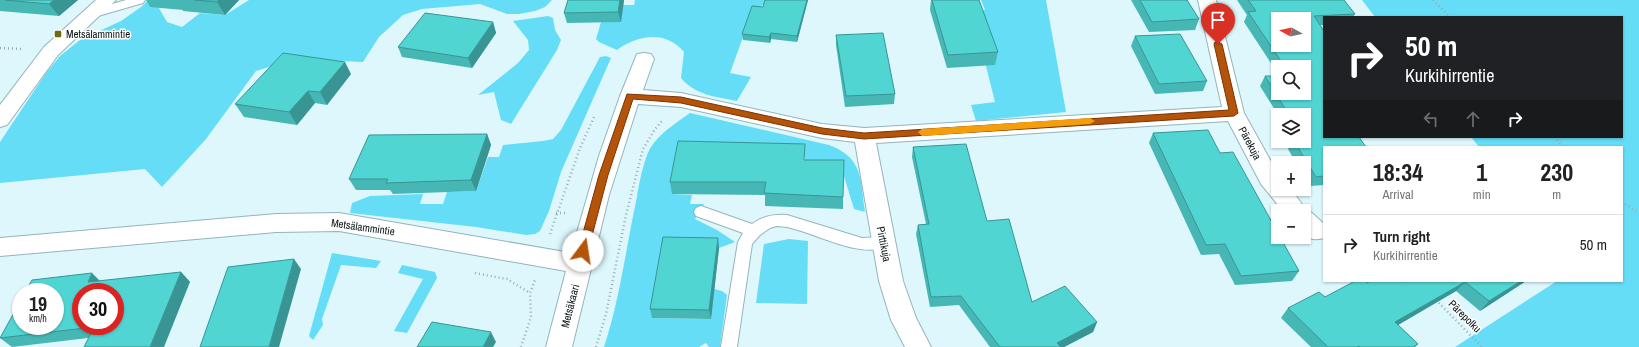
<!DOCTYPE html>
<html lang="en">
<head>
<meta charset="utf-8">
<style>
	:root { --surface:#fff; --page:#f2f2f2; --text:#222; --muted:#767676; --line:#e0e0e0 }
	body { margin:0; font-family:"Archivo Narrow",sans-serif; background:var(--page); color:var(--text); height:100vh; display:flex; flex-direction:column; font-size:15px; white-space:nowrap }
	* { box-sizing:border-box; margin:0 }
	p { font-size:13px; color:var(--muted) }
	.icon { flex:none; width:22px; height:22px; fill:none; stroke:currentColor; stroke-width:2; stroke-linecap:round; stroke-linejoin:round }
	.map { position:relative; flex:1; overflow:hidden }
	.sheet { position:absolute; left:1323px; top:146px; width:300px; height:136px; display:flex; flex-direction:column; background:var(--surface); border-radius:0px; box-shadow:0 1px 3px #0004 }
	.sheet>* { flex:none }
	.guide { position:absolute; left:1323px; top:16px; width:300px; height:122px; border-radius:0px; box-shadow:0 1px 3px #0004; background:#202124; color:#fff; overflow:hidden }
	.needle { width:26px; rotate:278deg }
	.tools { position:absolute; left:1271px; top:12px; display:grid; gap:8px }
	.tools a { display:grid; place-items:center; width:40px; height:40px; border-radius:0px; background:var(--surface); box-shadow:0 1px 3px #0004; font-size:20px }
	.speed { position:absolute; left:12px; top:283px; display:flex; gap:8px; font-size:20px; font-weight:700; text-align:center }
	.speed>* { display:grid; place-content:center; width:52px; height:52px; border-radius:50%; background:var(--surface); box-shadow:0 1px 3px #0004; line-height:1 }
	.speed small { font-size:10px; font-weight:400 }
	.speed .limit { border:6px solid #d22; background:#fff; color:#111 }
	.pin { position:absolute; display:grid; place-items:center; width:34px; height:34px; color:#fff; margin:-41px -17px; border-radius:50% 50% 50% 0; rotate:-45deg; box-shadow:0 0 4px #0007 }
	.pin .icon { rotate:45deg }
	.me { position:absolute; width:44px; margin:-22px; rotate:14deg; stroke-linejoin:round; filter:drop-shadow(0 0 3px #0008) }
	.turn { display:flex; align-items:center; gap:14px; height:84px; padding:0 16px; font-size:18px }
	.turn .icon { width:52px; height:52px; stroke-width:2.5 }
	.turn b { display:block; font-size:28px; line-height:34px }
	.lanes { display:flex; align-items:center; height:38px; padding:0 16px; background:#0003; justify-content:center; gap:20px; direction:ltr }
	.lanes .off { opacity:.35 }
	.eta { display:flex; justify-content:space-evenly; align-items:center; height:68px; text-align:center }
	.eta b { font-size:24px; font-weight:800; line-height:28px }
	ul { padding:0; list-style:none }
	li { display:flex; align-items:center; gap:12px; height:60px; padding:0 16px; border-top:1px solid var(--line) }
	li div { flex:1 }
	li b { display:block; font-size:15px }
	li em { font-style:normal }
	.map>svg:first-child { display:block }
</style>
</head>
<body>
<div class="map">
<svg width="1639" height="347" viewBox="0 0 1639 347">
	<rect width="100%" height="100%" fill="#ddf7fd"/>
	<!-- green -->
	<g fill="#65ddf6">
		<polygon points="148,0 159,8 167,22 182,27 200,13 225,15 249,0 555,0 552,0 545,7 535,11 519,14 507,14 480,4 422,9 403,15 379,37 363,62 295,59 256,71 206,139 162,187 145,169 0,183 0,142 46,73 60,56 80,40 121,21 141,7"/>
		<path d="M635 0H767L766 3 752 12 730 73 751 77 737 101C716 97 695 95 681 78L684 52C665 30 638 35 617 50L599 42 596 39 601 22H621L623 5H634Z"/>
		<polygon points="981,0 1046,0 1066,112 976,121 971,105 995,102 986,66 977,10 985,10"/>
		<polygon points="1362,0 1639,0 1639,347 1455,347 1557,281 1622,281 1622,147 1479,147 1471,137 1622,137 1622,17 1375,17"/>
		<polygon points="548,16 553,18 555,30 561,40 557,50 511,124 501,120 494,92 478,95 518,63 529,50 528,40 513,21"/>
		<polygon points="606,56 611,58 561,172 549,211 540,231 535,234 526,235 476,227 350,213 352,203 370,196 423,194 420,204 443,204 447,192 476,191 488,157 499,157 503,145 543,141 553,139 561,130 600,57"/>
		<path d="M690 113 829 145C864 158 860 180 865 212L854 209 843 173 804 172 805 156 672 194 692 195 690 204H704L695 219 717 230 735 242 719 248 652 318 711 319 714 289 722 291 727 295 720 347H709L706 343 699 347H604C620 299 626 247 637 197 639 184 644 158 651 147 660 133 676 123 690 113Z"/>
		<polygon points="789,239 808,241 807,304 756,303 764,244"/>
		<polygon points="332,253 381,261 376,268 341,265 322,319 323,325 313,340 309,336"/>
		<polygon points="402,265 435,272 437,278 407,333 394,331 423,279 398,273"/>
	</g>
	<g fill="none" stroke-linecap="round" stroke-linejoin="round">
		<!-- service casing -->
		<g stroke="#95b4bb" stroke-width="2">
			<g id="service">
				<polygon points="126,0 145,0 143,3 91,18 87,17 85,14 87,11"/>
				<path d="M701 206 752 224C763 216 774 214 787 215L862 238 883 237 888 239 890 243 888 247C857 258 819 234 787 227L777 226 770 228 760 235 752 244 737 347H721L738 242 743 233 696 216 694 212 696 208Z"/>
			</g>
		</g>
		<!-- minor casing -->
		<g stroke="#95b4bb" stroke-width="2">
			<g id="minor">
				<polygon points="96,0 116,0 58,55 7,125 0,127 0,105 44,47"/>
				<path d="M1198 0H1216L1244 113 1278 174V189H1291L1307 211 1312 213 1324 224V238C1316 240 1310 240 1304 234V211H1283L1261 184 1228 121 876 143 903 281 916 318 931 347H905L891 320 879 281 855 142 822 138 681 107 638 104 609 195 572 347H546L566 271 339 231 276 232 0 256V238L276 214 339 213 571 253 599 156 620 96 637 54 644 53 651 54 654 59 643 90 681 93 822 124 864 128 1222 107Z"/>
			</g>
		</g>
		<!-- path -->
		<g stroke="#98adb2" stroke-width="2.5" stroke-dasharray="1 3" stroke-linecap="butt">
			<polyline points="1433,0 1450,17"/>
			<polyline points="0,48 22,49"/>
			<polyline points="1554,137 1563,147"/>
			<polyline points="1622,202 1639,213"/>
			<polyline points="556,213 566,213"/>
			<polyline points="550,234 580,148 595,115"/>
			<polyline points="475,273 507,279 530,293"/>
			<polyline points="1436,300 1482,347"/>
			<polyline points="521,347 531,317 530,293 535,280"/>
			<polyline points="596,347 606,314 626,215 643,149 655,129 662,121"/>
		</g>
		<!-- service -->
		<use href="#service" fill="#fff" fill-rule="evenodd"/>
		<!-- minor -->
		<use href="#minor" fill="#fff" fill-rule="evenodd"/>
	</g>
	<!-- wall -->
	<g fill="#46b7b5">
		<polygon points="0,0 78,0 59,16 0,11"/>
		<polygon points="146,0 239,0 225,15 183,11 183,10 150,7"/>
		<polygon points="568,0 624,0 621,22 567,23 564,13"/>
		<polygon points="765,0 808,0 797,42 771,39 770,43 743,40 742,34 763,7"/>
		<polygon points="931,0 979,0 998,52 995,65 947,68 930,10"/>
		<polygon points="1131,0 1187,0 1199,19 1195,30 1149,32"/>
		<polygon points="1237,0 1344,0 1355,14 1353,17 1324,17 1324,25 1320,25 1324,147 1324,185 1310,186 1304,176 1304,163 1296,163 1288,149 1292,141 1304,141 1304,115 1278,115 1260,86 1265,76 1278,93 1304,67 1278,67 1278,74 1244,22 1247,15"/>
		<polygon points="493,22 496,33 472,68 402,57 398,47"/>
		<polygon points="836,35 895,94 894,104 845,107 836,45"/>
		<polygon points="1135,36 1207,81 1203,91 1155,94 1131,46"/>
		<polygon points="351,74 327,105 315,103 297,125 244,117 235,104"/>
		<polygon points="1153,133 1220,153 1299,271 1292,281 1235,285 1219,254 1201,255 1149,143"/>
		<polygon points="487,134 491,145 476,191 393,194 390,190 356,190 349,179"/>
		<polygon points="913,147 987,221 1032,302 1097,322 1093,332 1064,347 990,347 959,305 930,307 916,234 918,225 926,224 912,157"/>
		<polygon points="805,160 843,197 843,209 765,206 765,195 672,194 670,182"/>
		<polygon points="719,248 711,319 652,318 650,309"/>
		<polygon points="181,272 190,282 88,338 12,347 0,338 101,281"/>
		<polygon points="1405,281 1526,281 1480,311 1456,291 1398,325 1418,344 1415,347 1311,347 1281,318 1288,308 1325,297 1367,283 1403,282"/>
	</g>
	<!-- shaded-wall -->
	<g fill="#399594">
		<polygon points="54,0 78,0 59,16 49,4"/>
		<polygon points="219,0 239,0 225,15 217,2"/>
		<polygon points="620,0 624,0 621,22 618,12"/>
		<polygon points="807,0 808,0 797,42 797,36"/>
		<polygon points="493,22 496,33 472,68 468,58"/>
		<polygon points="771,33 771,39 770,43 769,37"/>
		<polygon points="345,62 351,74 327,105 320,92"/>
		<polygon points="308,91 315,103 297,125 289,112"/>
		<polygon points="487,134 491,145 476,191 471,180"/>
		<polygon points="718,238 719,248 711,319 709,310"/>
		<polygon points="294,259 301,269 279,347 269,347"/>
		<polygon points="181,272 190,282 164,347 150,347"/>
		<polygon points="92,273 102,283 88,282"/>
		<polygon points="1521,281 1526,281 1480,311 1489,301"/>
		<polygon points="1465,282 1456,291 1386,332 1395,322"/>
		<polygon points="1097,322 1093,332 1064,347 1056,347 1057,343"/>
		<polygon points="491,332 496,342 493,347 483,347"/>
	</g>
	<!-- building -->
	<g fill="#51d5d3" stroke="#399594" fill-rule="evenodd">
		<polygon points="5,0 54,0 49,4"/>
		<polygon points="194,0 219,0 217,2"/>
		<polygon points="568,0 620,0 618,12 564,13"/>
		<polygon points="765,0 807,0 797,36 771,33 769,37 742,34 752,6 763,7"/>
		<polygon points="932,0 979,0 998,52 948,55"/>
		<polygon points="1140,0 1187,0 1199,19 1152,22"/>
		<path d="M1248 0H1344L1355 14 1314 16 1324 31V137H1359L1366 147H1324V176L1316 177 1294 141H1304V115H1289L1265 76H1278V93H1304V67H1285L1248 12 1256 11ZM1278 19H1304V45H1278Z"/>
		<polygon points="425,13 493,22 468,58 398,47"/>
		<polygon points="883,33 895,94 846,96 836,35"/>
		<polygon points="1180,34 1207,81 1159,84 1135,36"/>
		<polygon points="283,53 345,62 320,92 308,91 289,112 235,104"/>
		<polygon points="1208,130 1220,153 1233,152 1278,233 1278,237 1280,237 1299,271 1241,276 1225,244 1206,245 1153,133"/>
		<polygon points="487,134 471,180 386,183 388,179 349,179 369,135"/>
		<polygon points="678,141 805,144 804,160 844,160 843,197 764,193 766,182 670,182"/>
		<polygon points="966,144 987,221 1009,219 1032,302 1065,286 1097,322 1057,343 1061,347 1000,347 961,296 931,297 918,225 929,224 913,147"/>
		<polygon points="663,237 718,238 709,310 650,309"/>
		<polygon points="294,259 269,347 200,347 228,267"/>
		<path d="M181 272 150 347H84L94 327 0 338 21 300V326H55V292H25L32 280 92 273 88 282ZM81 292H115V326H81Z"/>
		<polygon points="1355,281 1365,281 1367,283 1370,281 1402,281 1403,282 1405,281 1521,281 1489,301 1465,282 1395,322 1418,344 1413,347 1360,347 1359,346 1357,347 1328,347 1288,308 1319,292 1325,297"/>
		<polygon points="432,322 491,332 483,347 417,347"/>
	</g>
	<!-- route -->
	<polygon fill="#b45309" stroke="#753606" points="1215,42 1218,42 1222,44 1238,113 1234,116 864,139 822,134 681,103 633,99 608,175 588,251 586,254 579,254 578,251 599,175 627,94 681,97 822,128 864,133 1229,110 1214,44"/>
	<!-- slow -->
	<polygon fill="#f59e0b" points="1090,118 1095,121 1090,124 922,136 918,132 922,129"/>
	<!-- markers -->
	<rect fill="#696d10" stroke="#fefefe" stroke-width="1.5" x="54" y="30" width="8" height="8" rx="2"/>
	<g text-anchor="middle" stroke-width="3" stroke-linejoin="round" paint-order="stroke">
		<!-- poi labels -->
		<g font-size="11" fill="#0b171a" stroke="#fefefe" text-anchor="start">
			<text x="66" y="38">Metsälammintie</text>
		</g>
		<!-- street labels -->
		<g font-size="11" fill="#0b171a" stroke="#fefefe">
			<text transform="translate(1250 143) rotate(62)" y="4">Pärekuja</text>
			<text transform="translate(363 227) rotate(8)" y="4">Metsälammintie</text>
			<text transform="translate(884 244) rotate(79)" y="4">Pirttikuja</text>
			<text transform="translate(570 306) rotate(-76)" y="4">Metsäkaari</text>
			<text transform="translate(1465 316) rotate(45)" y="4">Pärepolku</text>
		</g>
	</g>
</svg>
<div class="tools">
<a><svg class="needle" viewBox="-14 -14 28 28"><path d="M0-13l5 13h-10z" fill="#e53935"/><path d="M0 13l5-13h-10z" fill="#767676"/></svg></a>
<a><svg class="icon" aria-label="search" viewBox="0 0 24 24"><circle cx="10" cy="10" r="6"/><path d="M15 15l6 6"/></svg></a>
<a><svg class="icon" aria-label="layers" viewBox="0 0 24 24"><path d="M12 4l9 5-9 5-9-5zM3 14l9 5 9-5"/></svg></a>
<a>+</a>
<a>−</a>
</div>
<div class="speed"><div>19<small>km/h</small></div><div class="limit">30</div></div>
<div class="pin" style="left:1218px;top:44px;background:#d93025"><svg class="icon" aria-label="arrive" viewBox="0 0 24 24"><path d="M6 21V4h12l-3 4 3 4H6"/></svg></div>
<svg class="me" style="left:583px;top:251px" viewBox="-20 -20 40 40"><circle r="19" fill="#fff"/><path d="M0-13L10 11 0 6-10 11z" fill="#b45309"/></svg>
<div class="guide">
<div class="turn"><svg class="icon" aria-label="right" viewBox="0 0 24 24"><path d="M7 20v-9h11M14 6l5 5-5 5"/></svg><div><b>50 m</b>Kurkihirrentie</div></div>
<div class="lanes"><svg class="icon off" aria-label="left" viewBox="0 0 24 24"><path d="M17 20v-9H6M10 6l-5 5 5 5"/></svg><svg class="icon off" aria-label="ahead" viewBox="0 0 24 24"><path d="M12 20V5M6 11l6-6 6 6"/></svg><svg class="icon" aria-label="right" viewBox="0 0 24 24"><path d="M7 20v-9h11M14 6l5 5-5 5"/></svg></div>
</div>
<section class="sheet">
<div class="eta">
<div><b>18:34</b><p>Arrival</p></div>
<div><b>1</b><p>min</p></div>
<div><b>230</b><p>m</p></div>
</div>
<ul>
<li><svg class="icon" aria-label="right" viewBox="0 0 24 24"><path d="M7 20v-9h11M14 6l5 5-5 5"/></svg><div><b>Turn right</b><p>Kurkihirrentie</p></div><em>50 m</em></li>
</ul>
</section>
</div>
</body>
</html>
